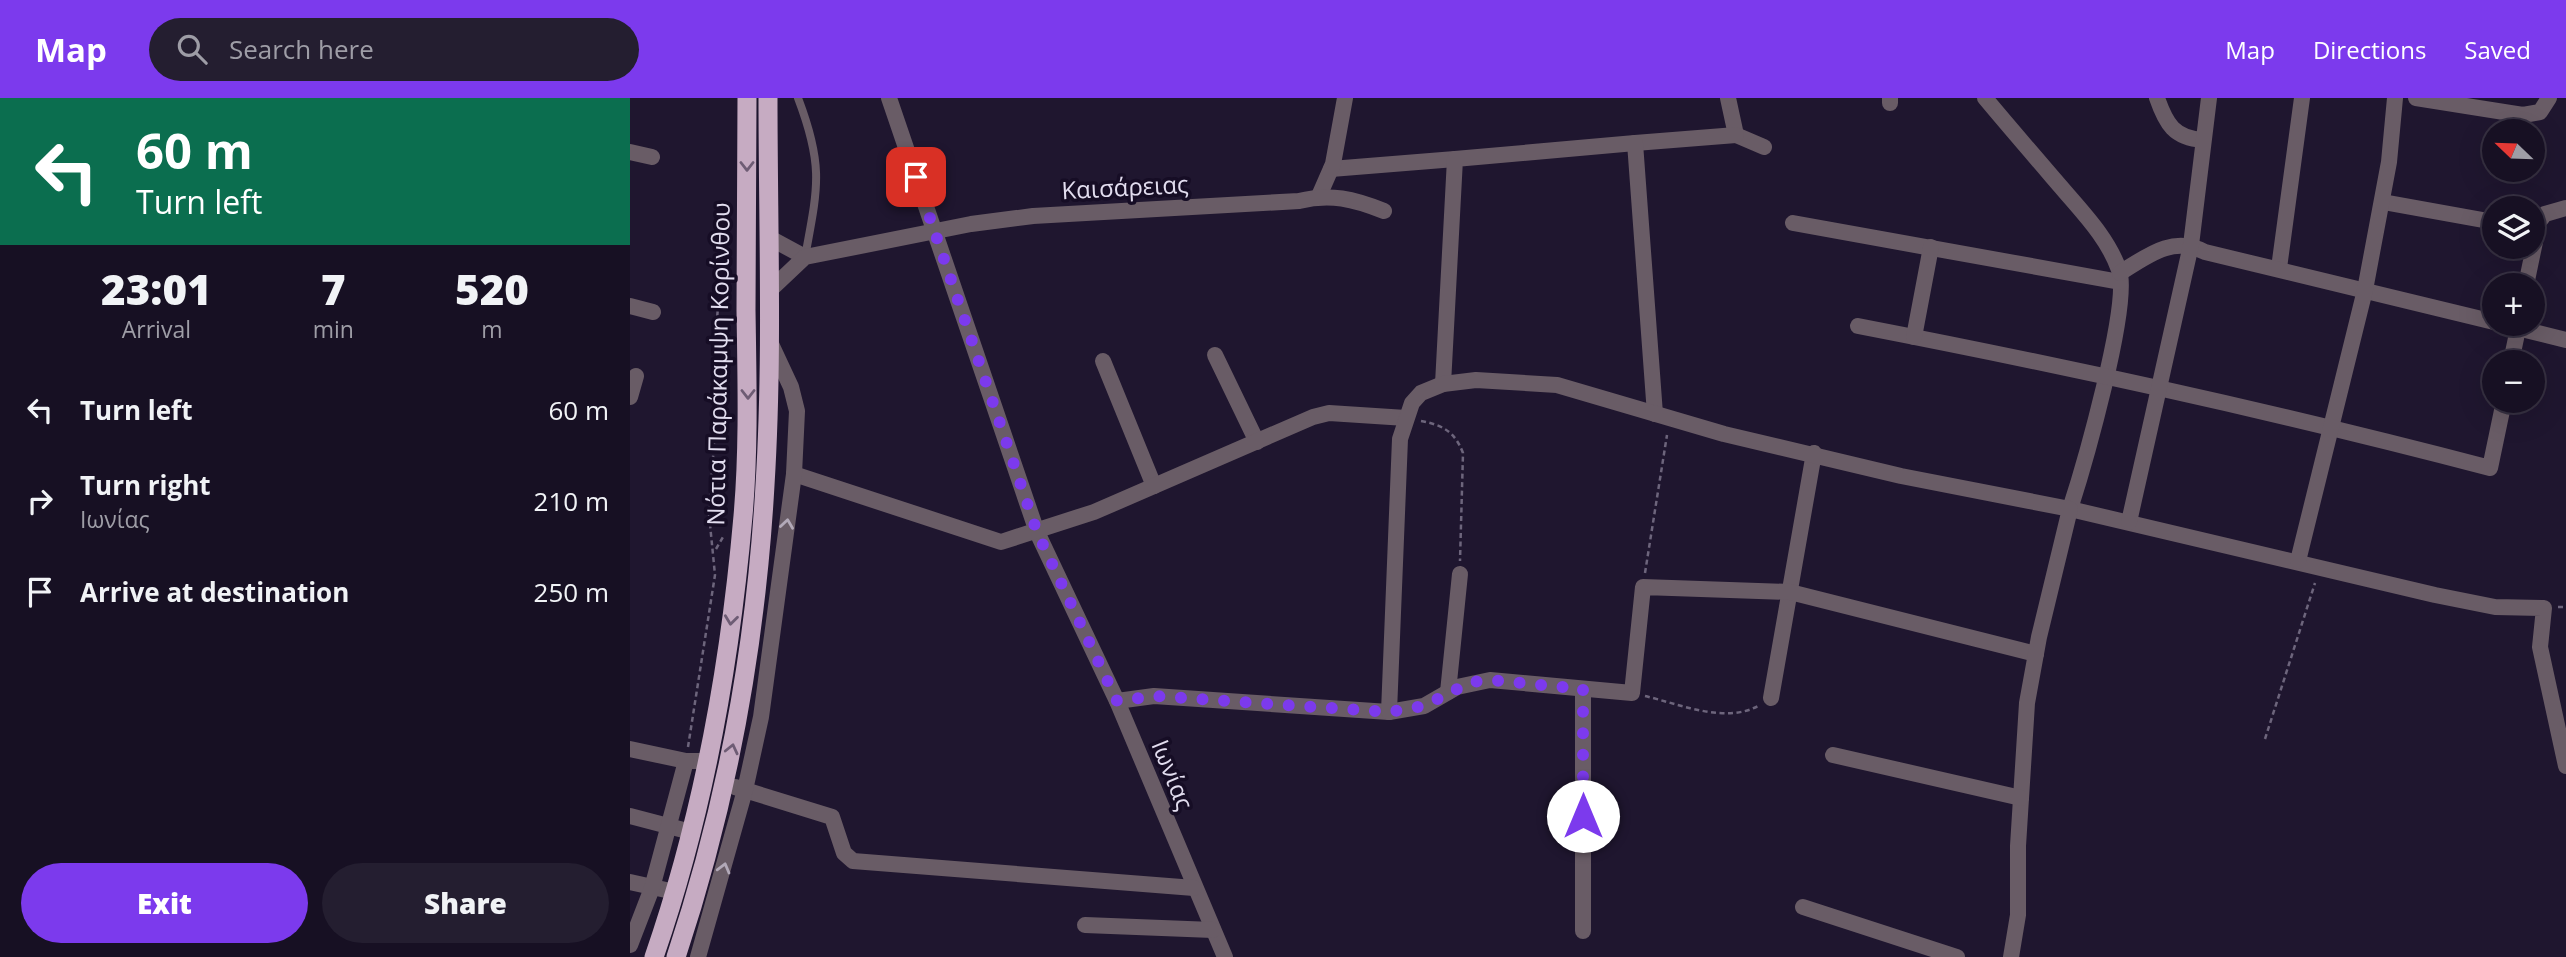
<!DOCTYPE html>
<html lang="en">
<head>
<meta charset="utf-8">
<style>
	:root { --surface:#171023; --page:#241e30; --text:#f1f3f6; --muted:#9e9da6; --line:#363041; --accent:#7c3aed }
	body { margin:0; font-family:"Open Sans",sans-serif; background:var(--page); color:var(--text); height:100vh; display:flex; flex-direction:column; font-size:26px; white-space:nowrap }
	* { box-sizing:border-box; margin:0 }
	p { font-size:23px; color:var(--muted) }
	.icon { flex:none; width:38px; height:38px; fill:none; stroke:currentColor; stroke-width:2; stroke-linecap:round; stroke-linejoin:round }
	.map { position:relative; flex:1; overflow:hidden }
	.side { display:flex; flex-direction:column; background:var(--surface); width:630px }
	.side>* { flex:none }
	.hud { background:#0b6e4f; color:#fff; overflow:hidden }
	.needle { width:46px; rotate:293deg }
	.controls { position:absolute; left:1852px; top:21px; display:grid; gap:14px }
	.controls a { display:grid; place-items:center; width:63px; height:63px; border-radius:50%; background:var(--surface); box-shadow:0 7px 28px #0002,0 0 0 2px var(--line); font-size:35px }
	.pin { position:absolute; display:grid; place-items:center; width:60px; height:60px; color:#fff; margin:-30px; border-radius:14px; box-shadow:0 4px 10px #0006 }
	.me { position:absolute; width:77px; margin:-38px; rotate:0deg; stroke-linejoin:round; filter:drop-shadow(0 0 5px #0008) }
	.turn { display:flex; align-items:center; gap:24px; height:147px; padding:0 21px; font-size:32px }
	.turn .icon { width:91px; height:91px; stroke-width:2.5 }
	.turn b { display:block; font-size:49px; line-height:60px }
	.eta { display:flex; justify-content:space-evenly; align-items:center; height:119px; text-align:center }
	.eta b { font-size:42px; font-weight:800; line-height:49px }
	.cta { display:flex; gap:14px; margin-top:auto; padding:14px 21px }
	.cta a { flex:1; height:80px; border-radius:42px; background:var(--accent); color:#fff; font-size:28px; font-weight:800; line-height:80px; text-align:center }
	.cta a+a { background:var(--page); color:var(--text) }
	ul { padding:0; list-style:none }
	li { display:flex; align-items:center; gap:21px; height:91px; padding:0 21px }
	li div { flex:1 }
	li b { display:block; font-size:26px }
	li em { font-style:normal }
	header { display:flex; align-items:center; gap:42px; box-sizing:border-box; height:98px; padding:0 35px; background:var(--accent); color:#fff }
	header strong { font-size:33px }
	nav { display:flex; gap:38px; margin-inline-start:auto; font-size:24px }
	.search { width:490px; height:63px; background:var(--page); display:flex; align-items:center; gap:18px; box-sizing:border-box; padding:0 24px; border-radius:38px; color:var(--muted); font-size:26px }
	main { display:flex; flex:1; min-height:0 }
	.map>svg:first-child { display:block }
</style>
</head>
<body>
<header>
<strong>Map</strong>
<div class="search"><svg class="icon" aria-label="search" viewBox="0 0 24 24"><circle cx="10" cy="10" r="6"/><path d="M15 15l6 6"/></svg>Search here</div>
<nav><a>Map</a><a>Directions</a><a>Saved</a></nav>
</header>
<main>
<section class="side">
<div class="hud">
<div class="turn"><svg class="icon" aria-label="left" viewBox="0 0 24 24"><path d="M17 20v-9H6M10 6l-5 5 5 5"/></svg><div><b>60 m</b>Turn left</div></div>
</div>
<div class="eta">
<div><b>23:01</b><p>Arrival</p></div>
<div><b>7</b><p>min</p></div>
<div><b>520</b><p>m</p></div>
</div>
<ul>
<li><svg class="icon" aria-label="left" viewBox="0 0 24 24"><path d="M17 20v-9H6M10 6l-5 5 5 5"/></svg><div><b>Turn left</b></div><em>60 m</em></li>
<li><svg class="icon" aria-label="right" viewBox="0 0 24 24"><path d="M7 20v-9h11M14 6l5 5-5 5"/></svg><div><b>Turn right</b><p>Ιωνίας</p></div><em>210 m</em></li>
<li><svg class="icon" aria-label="arrive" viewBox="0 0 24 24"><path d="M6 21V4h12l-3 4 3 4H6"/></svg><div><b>Arrive at destination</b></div><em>250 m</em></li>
</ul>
<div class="cta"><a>Exit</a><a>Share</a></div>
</section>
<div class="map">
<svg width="1936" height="859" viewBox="0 0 1936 859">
	<rect width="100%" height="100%" fill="#1f162f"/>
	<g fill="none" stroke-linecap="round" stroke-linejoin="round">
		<!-- path -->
		<g stroke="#6d657c" stroke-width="2.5" stroke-dasharray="5 3.5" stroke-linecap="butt">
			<polyline points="87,237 98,246"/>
			<path d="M791 323C813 327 825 334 833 355L830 463"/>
			<polyline points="86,451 93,439"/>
			<polyline points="1015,475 1037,337"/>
			<polyline points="1928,509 1936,509"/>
			<path d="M1015 598C1049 606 1095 626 1128 608"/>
			<polyline points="1635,641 1685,485"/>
			<polyline points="58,649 85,477 79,416 84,346 87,221 88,209 99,189"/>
		</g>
		<!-- service -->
		<path stroke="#695c66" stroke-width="8" d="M168 0C194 68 188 89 175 159"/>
		<!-- minor -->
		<g stroke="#695c66" stroke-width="16">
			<polyline points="259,0 407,434 487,603 595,859"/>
			<polyline points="1098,0 1106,37 1134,49"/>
			<polyline points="1260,0 1260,5"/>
			<path d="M1355 0C1380 30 1406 60 1431 89 1453 115 1478 140 1489 172 1501 206 1453 371 1440 411L1805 497 1865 509 1914 510 1910 549 1936 668"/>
			<path d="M1527 0C1536 26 1544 40 1573 42"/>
			<polyline points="1786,0 1893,17 1910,14 1919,0"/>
			<polyline points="1005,45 1106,37"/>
			<polyline points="0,54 22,59"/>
			<polyline points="701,71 825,61"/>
			<polyline points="689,98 703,66 715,0"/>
			<polyline points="1753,104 1864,124"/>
			<polyline points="1163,125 1490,184"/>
			<polyline points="138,139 175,159"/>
			<polyline points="1649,170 1672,0"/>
			<path d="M1490 175C1517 158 1543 137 1575 154L1864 224"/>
			<polyline points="1896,187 1906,139 1903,131 1915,116 1936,110"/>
			<path d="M139 193 175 159 341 126 403 118 669 103C700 95 724 101 754 113"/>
			<polyline points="0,208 23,214"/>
			<polyline points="1871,226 1936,242"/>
			<path d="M1228 228C1440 269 1651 315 1860 370L1874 303"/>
			<polyline points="1284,239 1301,149"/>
			<polyline points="585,257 627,344"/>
			<polyline points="473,263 524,388"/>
			<polyline points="1881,264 1889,226"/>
			<polyline points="813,286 825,61 1005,45 1025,316"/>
			<polyline points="0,299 6,278"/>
			<polyline points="164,376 371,444 464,414 683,319 699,315 776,320"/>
			<polyline points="1499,424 1561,147 1579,0"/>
			<polyline points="1668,463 1735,192 1759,64 1765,0"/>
			<polyline points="953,591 953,833"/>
			<polyline points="818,594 830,476"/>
			<polyline points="1141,600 1184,355"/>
			<polyline points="487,603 524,598 759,614 794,608 827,589 860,582 1002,595 1013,489 1160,494 1406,556"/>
			<polyline points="759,614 770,341 782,305 791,295 813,286 846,282 927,287 1094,336 1271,378 1440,411 1409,539 1397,605 1388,748 1388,817 1381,859"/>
			<polyline points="0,651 56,663 78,663"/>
			<polyline points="1203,657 1391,700"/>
			<polyline points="105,689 202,719 214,755 223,763 564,790"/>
			<polyline points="0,718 61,734"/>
			<polyline points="0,784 45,794"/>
			<polyline points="1173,809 1327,859"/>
			<polyline points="455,827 583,832"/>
			<polyline points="0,847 22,790 56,663"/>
			<polyline points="68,859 115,692 131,619 164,376 167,313 161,289 140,244"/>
		</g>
		<!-- trunk -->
		<g stroke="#c6abc2" stroke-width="19">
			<path d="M24 859C73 718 100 567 113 418 119 350 117 281 116 212 116 141 117 71 117 0"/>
			<path d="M46 859C97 706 126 547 135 387 143 258 138 129 138 0"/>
		</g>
	</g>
	<!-- one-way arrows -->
	<defs><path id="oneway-chevron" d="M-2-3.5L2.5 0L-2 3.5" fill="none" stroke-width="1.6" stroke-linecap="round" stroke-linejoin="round" transform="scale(1.75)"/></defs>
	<g stroke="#6e5c74">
		<use href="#oneway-chevron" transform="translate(117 68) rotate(90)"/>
		<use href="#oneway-chevron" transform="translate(118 296) rotate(90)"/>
		<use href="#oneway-chevron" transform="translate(101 522) rotate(97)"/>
		<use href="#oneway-chevron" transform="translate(102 651) rotate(-77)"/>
	</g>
	<g stroke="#b2a9b8">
		<use href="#oneway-chevron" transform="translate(157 426) rotate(-82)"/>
		<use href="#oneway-chevron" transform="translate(94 770) rotate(-75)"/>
	</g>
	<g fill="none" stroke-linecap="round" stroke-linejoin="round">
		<!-- route -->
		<polyline stroke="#7c3aed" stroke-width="12" stroke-dasharray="0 21.6" points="286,79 407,434 487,603 524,598 759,614 794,608 841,584 860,582 953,591 953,718"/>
	</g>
	<g text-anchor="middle" stroke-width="7" stroke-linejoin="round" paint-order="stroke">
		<!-- street labels -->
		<g font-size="24" fill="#e2ddef" stroke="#160d25">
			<text transform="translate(495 90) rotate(-3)" y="8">Καισάρειας</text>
			<text transform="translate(89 266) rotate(-89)" y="8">Νότια Παράκαμψη Κορίνθου</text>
			<text transform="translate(542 677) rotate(68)" y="8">Ιωνίας</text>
		</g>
	</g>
</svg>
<div class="controls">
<a><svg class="needle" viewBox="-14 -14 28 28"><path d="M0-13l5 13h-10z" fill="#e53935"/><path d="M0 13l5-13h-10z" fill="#9e9da6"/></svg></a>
<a><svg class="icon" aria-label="layers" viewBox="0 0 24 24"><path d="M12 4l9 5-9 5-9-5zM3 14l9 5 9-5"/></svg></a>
<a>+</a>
<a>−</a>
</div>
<div class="pin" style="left:286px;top:79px;background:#d93025"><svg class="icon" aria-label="arrive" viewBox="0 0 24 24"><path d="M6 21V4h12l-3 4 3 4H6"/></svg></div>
<svg class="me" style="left:953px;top:718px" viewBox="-20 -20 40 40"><circle r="19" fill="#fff"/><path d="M0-13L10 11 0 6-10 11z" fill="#7c3aed"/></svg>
</div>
</main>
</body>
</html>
